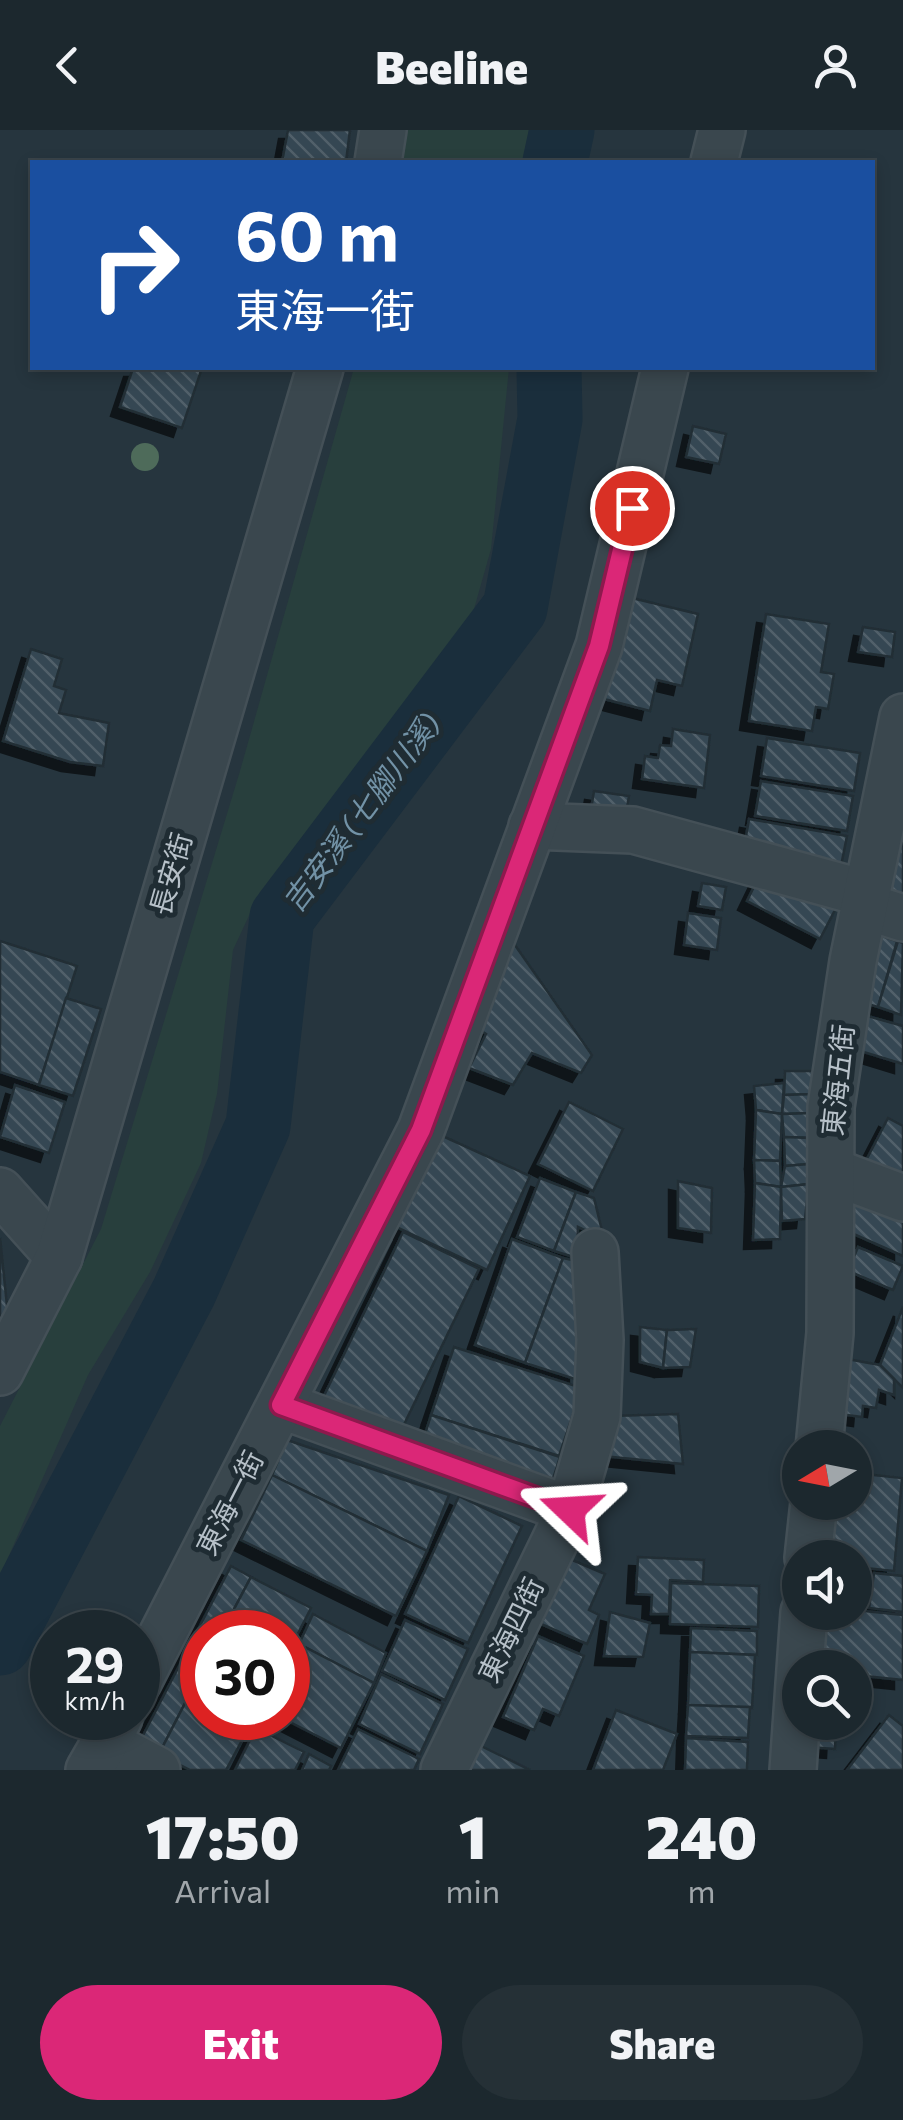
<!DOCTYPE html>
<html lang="en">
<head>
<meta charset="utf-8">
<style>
	:root { --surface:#1c282e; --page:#253036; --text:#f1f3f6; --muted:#a0a6aa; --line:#3a444a; --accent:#db2777 }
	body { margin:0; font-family:Commissioner,"Noto Sans TC",sans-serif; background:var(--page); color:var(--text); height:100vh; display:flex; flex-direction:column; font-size:38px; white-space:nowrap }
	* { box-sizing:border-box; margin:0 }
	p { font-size:32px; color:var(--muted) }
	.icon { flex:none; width:55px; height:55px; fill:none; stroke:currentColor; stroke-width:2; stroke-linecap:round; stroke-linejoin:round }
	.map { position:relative; height:1640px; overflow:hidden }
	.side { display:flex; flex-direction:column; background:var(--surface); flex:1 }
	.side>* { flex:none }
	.hud { position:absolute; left:30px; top:30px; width:845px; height:210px; border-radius:0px; box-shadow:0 5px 15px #0003,0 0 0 2px var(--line); background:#1a4fa0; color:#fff; overflow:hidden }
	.needle { width:65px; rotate:260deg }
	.buttons { position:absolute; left:782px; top:1300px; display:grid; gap:20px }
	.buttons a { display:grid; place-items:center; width:90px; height:90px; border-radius:50%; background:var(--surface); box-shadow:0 5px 15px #0003,0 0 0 2px var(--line); font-size:50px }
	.speed { position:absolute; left:30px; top:1480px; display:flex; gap:20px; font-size:50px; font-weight:700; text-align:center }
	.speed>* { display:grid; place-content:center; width:130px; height:130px; border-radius:50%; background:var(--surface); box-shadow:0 5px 15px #0003,0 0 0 2px var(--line); line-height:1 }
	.speed small { font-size:25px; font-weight:400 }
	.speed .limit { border:15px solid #d22; background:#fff; color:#111 }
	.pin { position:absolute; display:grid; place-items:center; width:85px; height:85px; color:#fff; margin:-42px; border:5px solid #fff; border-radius:50%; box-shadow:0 2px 10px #0007 }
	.me { position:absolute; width:110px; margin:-55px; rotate:290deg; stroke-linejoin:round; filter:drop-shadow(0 0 8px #0008) }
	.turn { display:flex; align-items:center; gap:35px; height:210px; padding:0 40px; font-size:45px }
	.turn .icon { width:130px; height:130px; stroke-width:2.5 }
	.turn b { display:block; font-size:70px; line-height:85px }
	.eta { display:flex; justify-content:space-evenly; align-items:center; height:170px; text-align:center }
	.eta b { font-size:60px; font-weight:800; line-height:70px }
	.primary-button { display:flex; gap:20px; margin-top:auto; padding:20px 40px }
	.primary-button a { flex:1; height:115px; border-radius:60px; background:var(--accent); color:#fff; font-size:40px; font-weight:800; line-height:115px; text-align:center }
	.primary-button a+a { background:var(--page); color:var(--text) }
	header { display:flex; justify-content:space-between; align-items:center; height:130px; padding:0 40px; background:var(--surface); font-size:45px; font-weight:800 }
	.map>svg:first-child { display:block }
</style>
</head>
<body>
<header><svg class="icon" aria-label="back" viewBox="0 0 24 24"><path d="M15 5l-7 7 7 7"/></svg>Beeline<svg class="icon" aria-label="person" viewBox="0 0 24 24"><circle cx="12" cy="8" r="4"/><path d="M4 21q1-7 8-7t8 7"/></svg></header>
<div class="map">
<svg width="903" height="1640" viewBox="0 0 903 1640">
	<defs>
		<pattern id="building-back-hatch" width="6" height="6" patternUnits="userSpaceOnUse" patternTransform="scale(2.5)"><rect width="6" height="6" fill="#364752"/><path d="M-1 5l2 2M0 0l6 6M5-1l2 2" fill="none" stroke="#51606a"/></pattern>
		<filter id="shadow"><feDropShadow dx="-9" dy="9" stdDeviation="0" flood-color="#0009"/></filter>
	</defs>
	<rect width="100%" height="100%" fill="#26353e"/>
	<!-- grass -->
	<g fill="#283f3d">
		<polygon points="404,0 529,0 523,32 399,32"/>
		<polygon points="354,238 509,238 491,419 472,486 260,762 233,820 217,964 201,1033 150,1142 88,1245 0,1446 0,1296 101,1099 240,641"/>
	</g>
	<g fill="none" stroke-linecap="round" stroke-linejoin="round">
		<!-- river -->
		<g stroke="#1a2e3c" stroke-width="65">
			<polyline points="555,32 562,0"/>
			<polyline points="0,1513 184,1162 258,996 282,787 515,478 550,289 549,238"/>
		</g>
	</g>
	<!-- building -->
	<g fill="url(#building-back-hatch)" stroke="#212e35" stroke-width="2.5" filter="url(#shadow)">
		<polygon points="288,0 350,0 346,32 282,32"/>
		<polygon points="133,238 202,238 182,298 120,277"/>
		<polygon points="693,296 726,304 719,334 686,327"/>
		<polygon points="628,467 698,484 682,556 657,550 650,581 604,569"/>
		<polygon points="766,484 829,494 821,542 834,544 828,579 816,577 812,601 749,591"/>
		<polygon points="863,497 895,502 892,527 858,522"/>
		<polygon points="31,519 62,529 54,556 66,560 59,583 109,593 103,636 70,632 3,611"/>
		<polygon points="673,599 710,605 704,658 642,649 645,626 658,628 660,615 671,616"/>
		<polygon points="767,608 860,623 854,661 761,646"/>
		<polygon points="761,651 853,666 847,701 755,686"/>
		<polygon points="594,661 629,666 625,689 590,685"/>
		<polygon points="903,673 903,764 878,757"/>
		<polygon points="749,689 847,706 840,741 743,723"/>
		<polygon points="762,740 836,778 820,809 747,771"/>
		<polygon points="702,753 726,757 722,780 698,776"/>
		<polygon points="688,783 721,788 717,820 684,815"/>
		<polygon points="876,804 897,811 878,877 857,871"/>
		<polygon points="510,808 592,925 581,943 532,923 513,955 469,938 486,904 475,897"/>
		<polygon points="0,811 77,836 39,955 0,942"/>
		<polygon points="898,811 903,813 901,885 878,877"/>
		<polygon points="66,868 101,879 73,966 39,955"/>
		<polygon points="857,883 903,896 903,934 847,917"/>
		<polygon points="785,941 815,941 815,964 784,965"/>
		<polygon points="784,953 782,984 756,980 754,956"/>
		<polygon points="15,955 65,972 49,1023 0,1007"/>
		<polygon points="815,964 814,983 782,984 784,965"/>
		<polygon points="569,972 623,999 593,1061 538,1034"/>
		<polygon points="756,980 782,984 780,1031 754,1030"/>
		<polygon points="814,983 811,1008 784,1007 782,984"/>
		<polygon points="888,988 903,996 903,1060 859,1044"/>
		<polygon points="436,1003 530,1046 487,1140 394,1096"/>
		<polygon points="784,1007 811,1008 809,1034 785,1036"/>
		<polygon points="754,1030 780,1031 781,1057 755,1053"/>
		<polygon points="809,1034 809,1054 781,1057 785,1036"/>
		<polygon points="540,1048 576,1062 554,1121 517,1107"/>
		<polygon points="678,1051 712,1058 711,1103 678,1098"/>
		<polygon points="755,1053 781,1057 780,1109 753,1110"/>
		<polygon points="809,1054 805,1089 782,1091 781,1057"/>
		<polygon points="576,1062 594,1068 604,1109 578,1097 577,1128 554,1121"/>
		<polygon points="856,1063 903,1083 903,1126 840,1098"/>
		<polygon points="403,1102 479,1139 397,1309 321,1272"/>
		<polygon points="0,1108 8,1185 0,1200"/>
		<polygon points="512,1109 563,1128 525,1233 475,1215"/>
		<polygon points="858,1117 903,1136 893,1160 848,1141"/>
		<polygon points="563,1128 577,1131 578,1250 525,1233"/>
		<polygon points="903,1177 903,1258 880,1235"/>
		<polygon points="640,1197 667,1200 663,1238 640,1232"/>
		<polygon points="696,1199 690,1237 663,1238 667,1200"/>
		<polygon points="454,1217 582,1258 559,1326 431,1285"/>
		<polygon points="836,1227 880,1235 894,1249 894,1265 879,1260 876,1278 863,1276 862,1287 832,1283"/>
		<polygon points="678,1284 683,1334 592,1325 611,1286"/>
		<polygon points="431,1285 560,1327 553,1349 424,1307"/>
		<polygon points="287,1310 449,1365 427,1421 272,1345"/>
		<polygon points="855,1343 902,1348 894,1441 855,1437 855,1428 824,1428 828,1372 855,1372"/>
		<polygon points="272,1345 427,1421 396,1486 241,1410"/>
		<polygon points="459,1366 522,1396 468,1513 405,1484"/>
		<polygon points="638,1427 704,1430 703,1452 670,1450 669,1484 651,1484 652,1465 636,1464"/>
		<polygon points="570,1429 605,1444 589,1480 599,1485 587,1514 541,1494"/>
		<polygon points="231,1436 251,1447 222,1502 202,1502 202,1540 159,1624 139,1613"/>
		<polygon points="874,1443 903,1446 903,1482 869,1478"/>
		<polygon points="251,1447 311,1478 288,1523 288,1502 222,1502"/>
		<polygon points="671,1453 759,1456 758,1497 670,1494"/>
		<polygon points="855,1480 903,1485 903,1550 855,1545 855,1538 811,1538 816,1482"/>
		<polygon points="610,1482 650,1493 643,1527 604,1526"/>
		<polygon points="313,1484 386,1523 374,1553 299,1514"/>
		<polygon points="405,1490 468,1519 445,1570 382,1541"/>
		<polygon points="691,1498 757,1501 757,1525 690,1522"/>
		<polygon points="538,1506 584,1526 559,1586 543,1579 534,1600 503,1587"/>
		<polygon points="299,1514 374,1553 341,1618 282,1588 288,1588 288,1537"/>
		<polygon points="690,1522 755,1525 752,1578 688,1575"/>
		<polygon points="202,1540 202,1588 254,1588 226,1640 190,1640 159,1624"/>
		<polygon points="381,1544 443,1574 420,1624 359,1594"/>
		<polygon points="688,1575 750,1577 748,1608 686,1606"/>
		<polygon points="616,1580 677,1604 663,1640 593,1640"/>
		<polygon points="889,1585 903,1596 903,1640 847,1640"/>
		<polygon points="809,1592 846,1592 845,1600 836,1599 835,1619 808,1617"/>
		<polygon points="256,1598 304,1622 295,1640 235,1640"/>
		<polygon points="358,1599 419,1629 414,1640 338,1640"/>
		<polygon points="686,1608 748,1612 747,1640 685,1640"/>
		<polygon points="479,1615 530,1640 468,1640"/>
		<polygon points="309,1624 331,1636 329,1640 302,1640"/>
	</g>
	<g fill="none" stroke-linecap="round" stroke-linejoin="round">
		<!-- minor casing -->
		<g stroke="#445057" stroke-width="50">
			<g id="minor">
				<polyline points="378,32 383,0"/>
				<polyline points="714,32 722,0"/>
				<polyline points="532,696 633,700 867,764"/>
				<polyline points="865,776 903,788"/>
				<polyline points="831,1041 903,1068"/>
				<polyline points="0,1061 59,1127"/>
				<polyline points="0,1242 59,1127 320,238"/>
				<polyline points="281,1275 570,1380"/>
				<polyline points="819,1318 830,1203 831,977 853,831 903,587"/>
				<polyline points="808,1428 814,1372"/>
				<polyline points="138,1552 421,1000 599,516 665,238"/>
				<polyline points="106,1613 157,1640"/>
				<polyline points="89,1640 119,1588"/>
				<polyline points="444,1640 570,1380 597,1286 600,1210 595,1122"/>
				<polyline points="793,1640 804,1482"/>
			</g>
		</g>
		<!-- minor -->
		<use href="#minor" stroke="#3a474e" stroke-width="45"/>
	</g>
	<!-- trees -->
	<circle fill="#4e6b5a" cx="145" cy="327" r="14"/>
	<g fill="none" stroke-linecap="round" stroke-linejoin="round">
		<!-- route casing -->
		<g stroke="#8e194d" stroke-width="25">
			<polyline id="route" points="570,1380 281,1275 421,1000 599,516 632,378"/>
		</g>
		<!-- route -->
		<use href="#route" stroke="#db2777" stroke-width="18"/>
	</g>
	<g text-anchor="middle" stroke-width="10" stroke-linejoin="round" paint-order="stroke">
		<!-- street labels -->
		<g font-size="28" fill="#b7c1c9" stroke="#1f2c33">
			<text transform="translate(171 744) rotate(-74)" y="10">長安街</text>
			<text transform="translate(838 950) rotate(-84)" y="10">東海五街</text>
			<text transform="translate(230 1373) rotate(-63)" y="10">東海一街</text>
			<text transform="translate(511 1500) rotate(-64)" y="10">東海四街</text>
		</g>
		<!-- water labels -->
		<g font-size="30" font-style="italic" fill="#7292a6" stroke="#1f2c33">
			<text transform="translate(362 683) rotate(-53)" y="10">吉安溪 (七腳川溪)</text>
		</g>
	</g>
</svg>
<div class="buttons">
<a><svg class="needle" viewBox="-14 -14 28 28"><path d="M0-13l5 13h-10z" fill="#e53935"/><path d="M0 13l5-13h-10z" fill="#a0a6aa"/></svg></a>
<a><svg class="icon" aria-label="sound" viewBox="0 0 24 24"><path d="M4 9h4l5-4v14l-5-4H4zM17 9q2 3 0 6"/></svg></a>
<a><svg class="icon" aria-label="search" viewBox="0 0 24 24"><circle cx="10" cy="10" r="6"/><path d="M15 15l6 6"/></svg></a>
</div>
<div class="speed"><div>29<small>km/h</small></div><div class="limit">30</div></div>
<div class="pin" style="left:632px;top:378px;background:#d93025"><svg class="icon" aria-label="arrive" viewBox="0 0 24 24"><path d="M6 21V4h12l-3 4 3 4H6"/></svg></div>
<svg class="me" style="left:570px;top:1380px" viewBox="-20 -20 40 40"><path d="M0-17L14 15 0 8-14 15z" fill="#db2777" stroke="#fff" stroke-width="4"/></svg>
<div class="hud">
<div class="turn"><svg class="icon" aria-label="right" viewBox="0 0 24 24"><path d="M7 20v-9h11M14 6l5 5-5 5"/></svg><div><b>60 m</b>東海一街</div></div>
</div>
</div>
<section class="side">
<div class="eta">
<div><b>17:50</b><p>Arrival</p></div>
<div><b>1</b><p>min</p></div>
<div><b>240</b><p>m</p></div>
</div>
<div class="primary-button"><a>Exit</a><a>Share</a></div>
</section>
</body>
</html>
